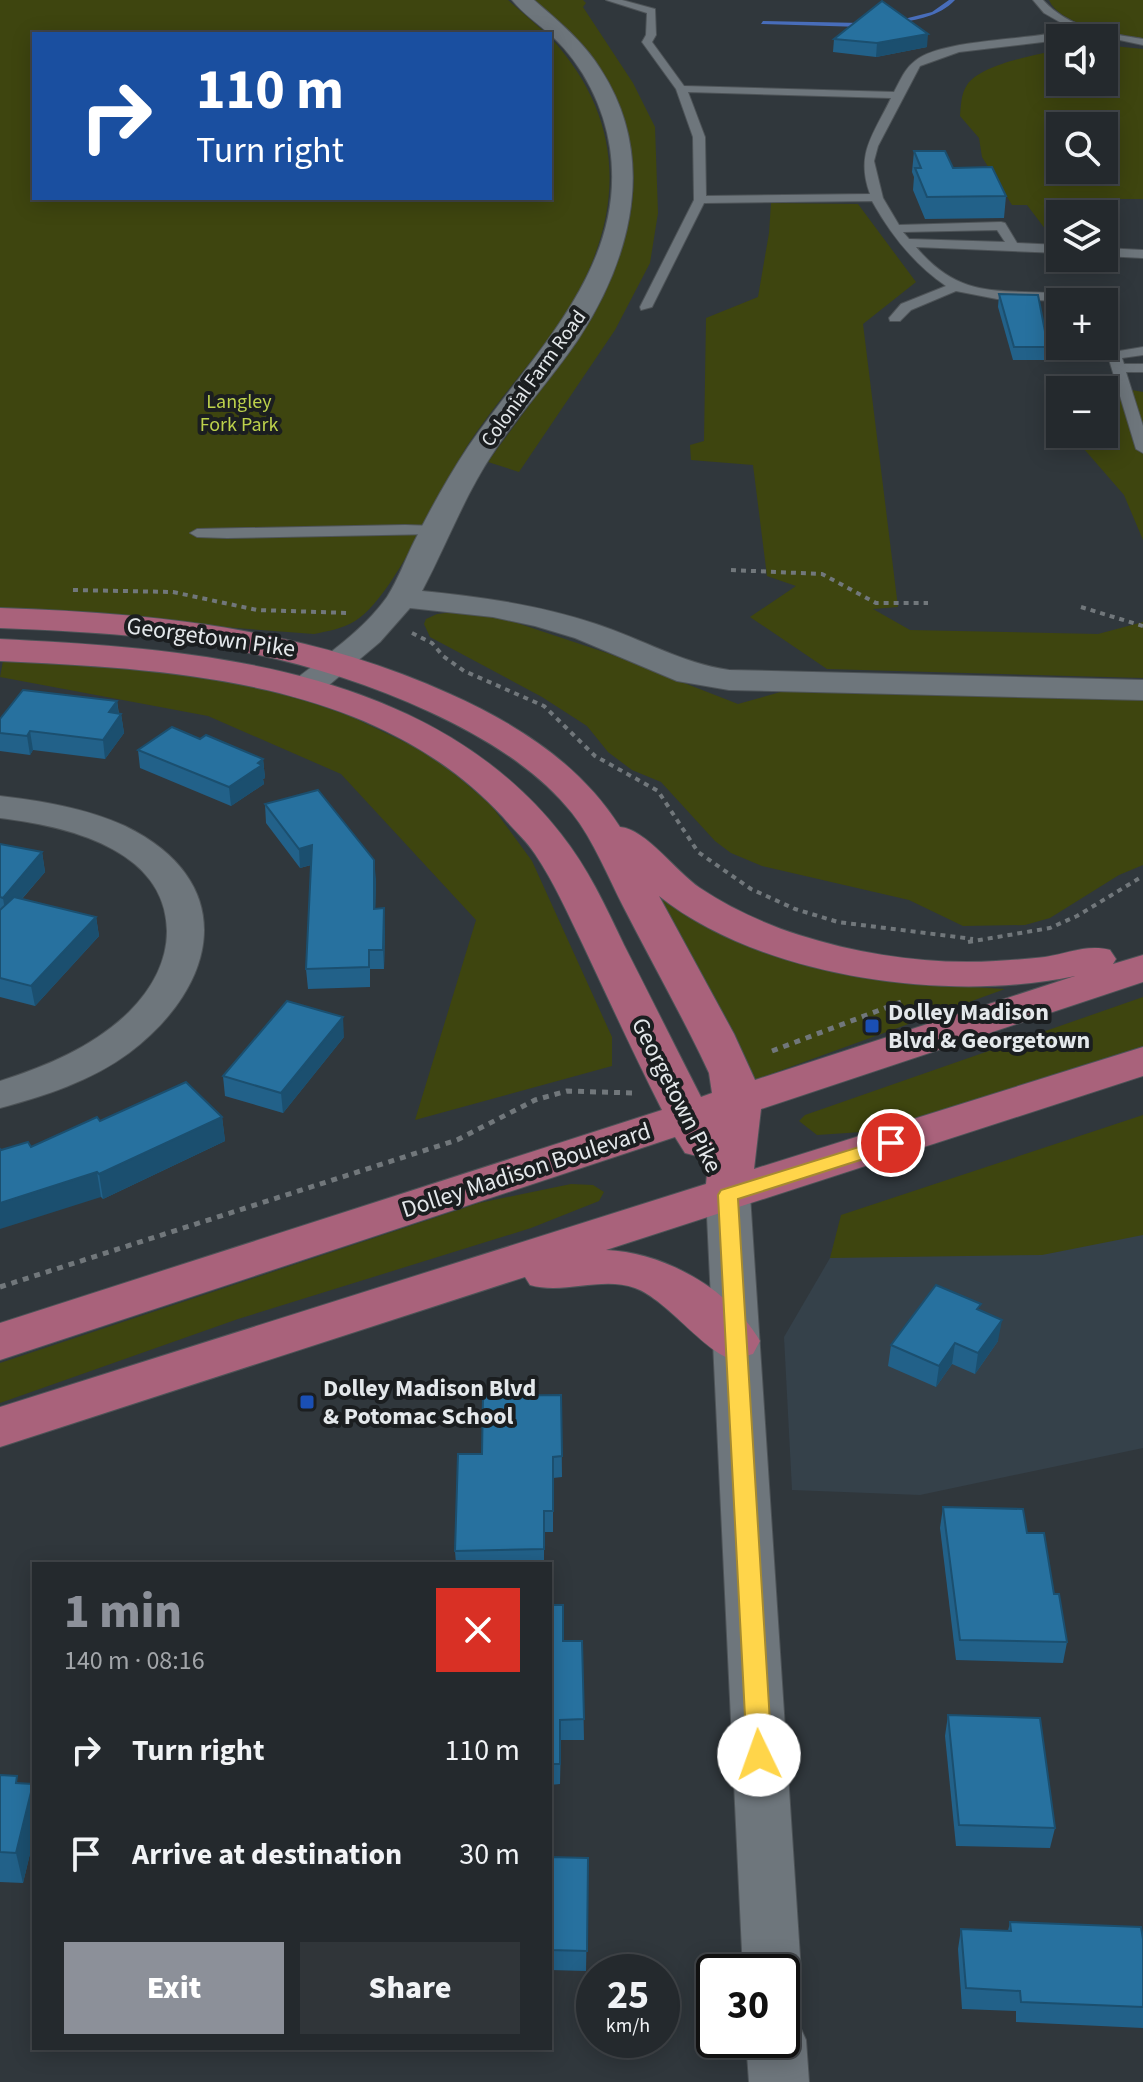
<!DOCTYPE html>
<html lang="en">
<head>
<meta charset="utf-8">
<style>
	:root { --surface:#24292d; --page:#303539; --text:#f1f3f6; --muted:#a3a6aa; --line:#414549; --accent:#8c9099 }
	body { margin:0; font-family:"Source Sans 3",sans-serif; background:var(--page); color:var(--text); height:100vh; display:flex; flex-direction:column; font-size:30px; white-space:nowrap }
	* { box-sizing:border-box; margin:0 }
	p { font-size:26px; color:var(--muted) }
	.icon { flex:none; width:44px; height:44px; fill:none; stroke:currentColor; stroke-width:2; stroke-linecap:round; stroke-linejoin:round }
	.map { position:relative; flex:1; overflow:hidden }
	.panel { position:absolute; left:32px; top:1562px; width:520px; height:488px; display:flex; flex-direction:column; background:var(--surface); border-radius:0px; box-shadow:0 4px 20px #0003,0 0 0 2px var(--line) }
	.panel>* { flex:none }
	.banner { position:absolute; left:32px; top:32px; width:520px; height:168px; border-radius:0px; box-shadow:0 4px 20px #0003,0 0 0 2px var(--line); background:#1a4fa0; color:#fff; overflow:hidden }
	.tools { position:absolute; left:1046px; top:24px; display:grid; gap:16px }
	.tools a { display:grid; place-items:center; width:72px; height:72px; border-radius:0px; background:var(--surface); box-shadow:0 4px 20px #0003,0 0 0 2px var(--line); font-size:40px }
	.speed { position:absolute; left:576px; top:1954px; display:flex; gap:16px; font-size:40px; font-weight:700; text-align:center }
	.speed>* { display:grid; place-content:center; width:104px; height:104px; border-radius:50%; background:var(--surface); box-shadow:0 4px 20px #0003,0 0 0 2px var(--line); line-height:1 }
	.speed small { font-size:20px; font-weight:400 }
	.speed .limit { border:4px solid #111; border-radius:12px; background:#fff; color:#111 }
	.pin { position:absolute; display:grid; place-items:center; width:68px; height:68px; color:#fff; margin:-34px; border:4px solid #fff; border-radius:50%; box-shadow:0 2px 8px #0007 }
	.me { position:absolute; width:88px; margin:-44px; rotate:357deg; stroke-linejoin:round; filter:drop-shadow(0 0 6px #0008) }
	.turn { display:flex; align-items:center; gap:28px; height:168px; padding:0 32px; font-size:36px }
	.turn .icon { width:104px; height:104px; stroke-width:2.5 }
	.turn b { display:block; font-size:56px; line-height:68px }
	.round { display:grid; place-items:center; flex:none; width:84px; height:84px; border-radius:0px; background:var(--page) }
	.head { display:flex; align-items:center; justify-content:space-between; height:136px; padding:0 32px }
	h1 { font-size:48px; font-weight:800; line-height:60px; color:var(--accent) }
	.button { display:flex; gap:16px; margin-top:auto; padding:16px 32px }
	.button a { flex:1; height:92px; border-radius:0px; background:var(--accent); color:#fff; font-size:32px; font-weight:800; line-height:92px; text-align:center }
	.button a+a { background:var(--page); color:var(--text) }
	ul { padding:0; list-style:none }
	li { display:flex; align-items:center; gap:24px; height:104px; padding:0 32px }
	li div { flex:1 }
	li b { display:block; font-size:30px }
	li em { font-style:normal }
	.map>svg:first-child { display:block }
</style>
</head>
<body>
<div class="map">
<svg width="1143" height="2082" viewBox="0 0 1143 2082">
	<rect width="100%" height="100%" fill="#30373c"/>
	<!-- built -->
	<polygon fill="#35414a" points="1143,1198 1143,1448 920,1495 792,1490 784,1337 830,1258"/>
	<!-- green -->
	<g fill="#3e450f" fill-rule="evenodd">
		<path d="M0 0H508L547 34H34V198H550V37C629 122 625 221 564 316 535 360 498 399 469 443 441 486 394 598 355 621 342 629 328 631 314 634L0 610Z"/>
		<path d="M533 0H583L586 3 583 7 633 83 655 127 658 213 650 263 615 330 519 472 488 462C566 351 689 224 606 82 589 54 555 25 533 0Z"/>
		<path d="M1049 0H1143V38C1118 35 1059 25 1049 0Z"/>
		<path d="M1104 45 1143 49V199H1111L1088 205 1086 214H1060V238H1052L1027 205H1012L982 157 979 138 960 116C961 105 961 94 967 85 980 65 1037 54 1060 50V82H1104ZM1060 126H1104V170H1060Z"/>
		<polygon points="771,203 858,204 916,282 863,324 898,607 873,609 910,630 1098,634 1143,622 1143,678 827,669 750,617 796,586 767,576 753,465 691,460 690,445 704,441 706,318 758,297 769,233"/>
		<polygon points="1109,386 1143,392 1143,540 1124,495 1071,434 1104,434 1104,390 1091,390"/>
		<polygon points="464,611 505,619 610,654 738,704 784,691 806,689 1143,693 1143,865 1119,875 1050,918 1025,925 963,926 909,900 762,866 731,853 715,841 661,782 632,770 608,752 587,726 542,697 430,637 424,624 426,619 437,614"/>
		<polygon points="3,661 153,668 264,686 350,716 434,756 491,805 532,861 612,1037 612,1066 415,1120 476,920 341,774 208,716 0,677"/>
		<polygon points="636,869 678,906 922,984 1005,989 746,1083"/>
		<polygon points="1143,997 1143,1046 877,1131 817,1135 799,1121 805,1115"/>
		<polygon points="1143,1115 1143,1235 1042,1255 830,1258 841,1215"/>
		<polygon points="571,1184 593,1185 604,1192 599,1201 531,1228 238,1319 0,1403 0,1363 479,1203"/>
	</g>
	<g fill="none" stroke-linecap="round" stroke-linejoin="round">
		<!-- stream -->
		<g fill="#486dba" fill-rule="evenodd">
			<path d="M949 0H955C939 17 917 19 895 24L892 22 932 12Z"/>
			<polygon points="763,21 862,23 865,25 862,27 761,24"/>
		</g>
		<!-- service casing -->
		<g stroke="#4d5357" stroke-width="2">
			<g id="service">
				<path d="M606 0H622L655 9 656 35 652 42 684 86 894 92C900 81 905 68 915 61 943 38 1033 41 1072 29L1044 13 1033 0H1043C1069 29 1107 33 1143 39V45L1082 32 1043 42 959 52 920 66 878 146 874 161 883 198 899 225 1001 222 1005 223 1017 243 1060 245V253L916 247C958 297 993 290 1053 293 1067 293 1084 294 1095 302L997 299 956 291 911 310 900 321H890L889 318 901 304 946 286C914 264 891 235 872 201L704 203 652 307 641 310 640 307 694 200 693 137 676 89 642 42 646 35 647 13ZM688 92 891 98C874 134 855 153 870 194L706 196 705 137ZM997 230 1005 242 909 239 903 232Z"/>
				<polygon points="1104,248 1143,250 1143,258 1104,256"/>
				<polygon points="1104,318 1110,322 1119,351 1143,347 1143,355 1122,358 1124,364 1143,364 1143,372 1126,372 1143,426 1143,453 1136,449 1104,343"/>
				<polygon points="405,525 435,526 442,530 435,534 227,538 197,537 190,533 197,529"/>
			</g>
		</g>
		<!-- minor casing -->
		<g stroke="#4d5357" stroke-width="2">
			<g id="minor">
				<path d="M512 0H534C558 21 584 42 601 70 657 157 632 256 579 338 553 377 521 411 495 450 465 494 447 544 422 591 481 597 540 605 596 624 642 639 681 663 729 670L1143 680V700L729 690 677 681 575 638 535 626 493 617 410 608 380 642 316 696 304 699 292 696 287 689 292 682C325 656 363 631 387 597 398 580 405 560 414 542 430 510 448 477 468 447 529 357 628 269 610 148 604 107 583 65 553 37 540 25 523 14 512 0Z"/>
				<path d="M0 796C42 801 86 808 125 826 240 882 219 985 129 1053 91 1081 45 1096 0 1108V1081C47 1066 93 1047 129 1012 151 990 167 962 167 931 166 848 65 826 0 818Z"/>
				<polygon points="728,1180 743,1185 750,1195 801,1972 793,1991 782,1995 782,1972 743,1972 706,1195 713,1185"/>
				<polygon points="782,2014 797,2020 806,2040 809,2082 749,2082 746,2040 782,2040"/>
			</g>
		</g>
		<!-- primary casing -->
		<g stroke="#4d5357" stroke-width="2">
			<path id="primary" d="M0 608C156 613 307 629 450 694 517 724 580 764 620 827 646 829 676 872 700 888 730 908 765 924 799 935 862 955 930 965 996 961 1012 960 1029 959 1045 957 1067 954 1087 944 1110 950L1116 959 1113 964 1143 955V982L761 1109 754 1169 1143 1047V1076L606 1250C664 1252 731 1290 760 1341L753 1354C748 1355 740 1359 735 1359 710 1359 667 1299 635 1288 601 1276 564 1295 530 1285L525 1277 0 1447V1407L706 1184 709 1155 701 1157 685 1153 675 1137 0 1360V1323L662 1110C634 1055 609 1000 583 945 568 914 554 882 535 854 526 840 513 829 503 817 377 680 174 669 0 661V639C197 649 429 666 561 834 588 868 606 907 624 945 650 996 675 1046 701 1097L712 1093 709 1073 700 1054C676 1005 649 957 624 908 608 877 594 841 572 813 536 768 482 736 430 712 287 646 156 634 0 628ZM659 896C762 978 949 1003 1075 976L755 1080 734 1034Z"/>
		</g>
		<!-- path-far1 -->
		<g stroke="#71777b" stroke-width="4" stroke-dasharray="5 5" stroke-linecap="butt">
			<polyline points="731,570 822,574 876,603 928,603"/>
			<polyline points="73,590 173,592 257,610 349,613"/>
			<polyline points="1081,607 1143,626"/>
			<polyline points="412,633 432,643 443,656 464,671 544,706 595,756 658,791 698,852 751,889 795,909 838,922 973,939"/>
			<polyline points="968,942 1050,928 1077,916 1143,876"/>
		</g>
		<!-- path -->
		<g stroke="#71777b" stroke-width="5" stroke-dasharray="6 6" stroke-linecap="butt">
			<polyline points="772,1051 901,1002"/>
			<polyline points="0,1287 457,1140 535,1100 567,1091 633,1093"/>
		</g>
		<!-- service -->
		<use href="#service" fill="#6e767c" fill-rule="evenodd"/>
		<!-- minor -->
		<use href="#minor" fill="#6e767c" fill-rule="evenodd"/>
		<!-- primary -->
		<use href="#primary" fill="#a9627b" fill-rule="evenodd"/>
	</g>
	<!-- wall -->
	<g fill="#226189">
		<polygon points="834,39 927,47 876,57 833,52"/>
		<polygon points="914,151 953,168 1006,196 1004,218 925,219 913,190 914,177 912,172"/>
		<polygon points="999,294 1048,347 1046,360 1013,360 998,307"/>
		<polygon points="117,701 119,714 121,714 124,733 105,759 33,750 30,755 0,751 0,719"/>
		<polygon points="200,739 263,759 265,778 263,779 264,784 231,806 140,768 138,750"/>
		<polygon points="265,804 376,879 375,909 385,928 384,969 370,969 370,987 308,989 306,969 311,865 300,868 266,823"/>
		<polygon points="0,844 42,852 45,872 22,899 96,917 99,936 35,1006 0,997"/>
		<polygon points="344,1037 283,1113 225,1096 223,1076"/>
		<polygon points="222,1117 225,1141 103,1199 101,1197 1,1150 31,1147 100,1121"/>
		<polygon points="980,1311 998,1341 975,1374 952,1364 936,1387 888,1366 891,1345"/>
		<polygon points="561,1395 562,1477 553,1478 553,1532 544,1532 544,1564 456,1564 455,1551 482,1454"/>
		<polygon points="943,1507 1027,1533 1054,1594 1067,1642 1063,1663 956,1660 940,1528"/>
		<polygon points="550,1605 563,1641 582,1641 584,1740 561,1740 560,1784 550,1785"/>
		<polygon points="948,1715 1055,1828 1050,1848 956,1846 945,1736"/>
		<polygon points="0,1775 19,1783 33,1784 34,1790 34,1837 23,1883 0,1882"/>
		<polygon points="550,1857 588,1858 586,1971 550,1970"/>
		<polygon points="1010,1922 1143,1939 1143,2028 1016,2022 1016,2011 962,2009 958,1949 961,1929 1008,1931"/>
	</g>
	<!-- shaded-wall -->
	<g fill="#1b4f6f">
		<polygon points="928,34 927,47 876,57 877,43"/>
		<polygon points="117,701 119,717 121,714 124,733 105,759 103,740 109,712"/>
		<polygon points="30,731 33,750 30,755 27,736"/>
		<polygon points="263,759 265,778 263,779 264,784 231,806 229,787"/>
		<polygon points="312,845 314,864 300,868 299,849"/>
		<polygon points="42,852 45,872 6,917 3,898"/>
		<polygon points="374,860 376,879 375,928 374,909"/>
		<polygon points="384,908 385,928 384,969 383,950"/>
		<polygon points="96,917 99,936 35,1006 31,986"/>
		<polygon points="343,1017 344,1037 283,1113 281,1093"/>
		<polygon points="222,1117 225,1141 103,1199 99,1174"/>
		<polygon points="97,1172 101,1197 0,1229 0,1203"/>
		<polygon points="1002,1320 998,1341 975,1374 978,1353"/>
		<polygon points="955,1343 952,1364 936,1387 939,1366"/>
		<polygon points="33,1784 34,1790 34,1837 23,1883 16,1853"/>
	</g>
	<!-- building -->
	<g fill="#27719f" stroke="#1b4f6f" stroke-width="2">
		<polygon points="882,1 928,34 877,43 834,39"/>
		<polygon points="914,151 945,151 953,168 992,167 1006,196 927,197 915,168 921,168"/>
		<polygon points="999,294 1038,295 1048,347 1014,347"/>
		<polygon points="23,690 117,701 109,712 121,714 103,740 30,731 27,736 0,733 0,719"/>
		<polygon points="172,727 200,739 206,735 263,759 258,763 262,765 229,787 138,750"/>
		<polygon points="318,790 374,860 374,909 384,908 383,950 369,950 369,967 306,969 312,845 299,849 265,804"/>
		<polygon points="0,844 42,852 3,898 0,897"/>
		<polygon points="14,897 96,917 31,986 0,978 0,910"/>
		<polygon points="287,1001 343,1017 281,1093 223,1076"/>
		<polygon points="186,1082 222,1117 99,1174 97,1172 0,1203 0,1149 1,1150 28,1142 31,1147 97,1117 100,1121"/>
		<polygon points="936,1285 981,1304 977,1309 1002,1320 978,1353 955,1343 939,1366 891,1345"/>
		<polygon points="561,1395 562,1456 553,1457 553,1511 544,1511 544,1549 455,1551 458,1454 482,1454 483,1396"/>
		<polygon points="943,1507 1023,1509 1027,1533 1044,1533 1054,1594 1059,1594 1067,1642 960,1640"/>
		<polygon points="550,1605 563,1605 563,1641 582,1641 584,1719 560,1720 560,1764 550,1764"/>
		<polygon points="948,1715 1040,1718 1055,1828 959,1825"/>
		<polygon points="0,1775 17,1776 16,1783 33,1784 16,1853 0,1852"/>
		<polygon points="550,1857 588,1858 587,1951 550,1950"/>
		<polygon points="1010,1922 1141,1927 1143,1939 1143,2007 1021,2002 1020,1991 966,1988 961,1929 1011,1931"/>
	</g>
	<!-- route -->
	<polygon fill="#ffd54a" stroke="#a68a30" stroke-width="2" points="891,1137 900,1143 898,1148 738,1199 772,1755 768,1763 759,1766 751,1763 747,1755 718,1195 721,1190"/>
	<!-- markers -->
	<g fill="#1a4fb4" stroke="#1b1e20" stroke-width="3">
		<rect x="864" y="1018" width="16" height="16" rx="4"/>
		<rect x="299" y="1394" width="16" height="16" rx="4"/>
	</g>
	<g text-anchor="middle" stroke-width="8" stroke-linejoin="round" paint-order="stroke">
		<!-- far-street labels -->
		<g font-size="20" fill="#e4e8eb" stroke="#1b1e20">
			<text transform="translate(533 378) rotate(-54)" y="7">Colonial Farm Road</text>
		</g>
		<!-- far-park labels -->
		<g font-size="20" fill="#bcd14b" stroke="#1b1e20">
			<text x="239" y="408">Langley<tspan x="239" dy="23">Fork Park</tspan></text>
		</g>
		<!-- street labels -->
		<g font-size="24" fill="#e4e8eb" stroke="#1b1e20">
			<text transform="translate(211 637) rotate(8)" y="8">Georgetown Pike</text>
			<text transform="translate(677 1095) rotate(63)" y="8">Georgetown Pike</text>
			<text transform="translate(526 1170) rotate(-18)" y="8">Dolley Madison Boulevard</text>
		</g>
		<!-- poi labels -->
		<g font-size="24" font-weight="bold" fill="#e4e8eb" stroke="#1b1e20" text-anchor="start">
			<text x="888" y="1020">Dolley Madison<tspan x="888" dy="28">Blvd &amp; Georgetown</tspan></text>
			<text x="323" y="1396">Dolley Madison Blvd<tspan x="323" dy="28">&amp; Potomac School</tspan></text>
		</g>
	</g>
</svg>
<div class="tools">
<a><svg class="icon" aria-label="sound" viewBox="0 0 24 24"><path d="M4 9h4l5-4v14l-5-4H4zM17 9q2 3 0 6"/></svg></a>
<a><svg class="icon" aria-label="search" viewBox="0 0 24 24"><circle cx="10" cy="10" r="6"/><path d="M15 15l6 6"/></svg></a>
<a><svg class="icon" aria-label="layers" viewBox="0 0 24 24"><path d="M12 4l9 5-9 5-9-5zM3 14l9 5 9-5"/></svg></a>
<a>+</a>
<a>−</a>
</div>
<div class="speed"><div>25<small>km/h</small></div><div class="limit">30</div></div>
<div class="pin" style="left:891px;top:1143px;background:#d93025"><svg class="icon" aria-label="arrive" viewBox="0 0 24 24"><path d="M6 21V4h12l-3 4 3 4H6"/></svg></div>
<svg class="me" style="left:759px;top:1755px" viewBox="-20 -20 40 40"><circle r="19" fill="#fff"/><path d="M0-13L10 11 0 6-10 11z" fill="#ffd54a"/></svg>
<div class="banner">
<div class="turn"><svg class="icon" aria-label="right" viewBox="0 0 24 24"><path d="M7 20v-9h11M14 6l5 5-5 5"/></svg><div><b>110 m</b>Turn right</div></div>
</div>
<section class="panel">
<div class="head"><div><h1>1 min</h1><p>140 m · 08:16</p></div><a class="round" style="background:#d93025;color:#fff"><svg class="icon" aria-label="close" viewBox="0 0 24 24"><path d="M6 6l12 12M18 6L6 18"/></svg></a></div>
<ul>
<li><svg class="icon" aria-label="right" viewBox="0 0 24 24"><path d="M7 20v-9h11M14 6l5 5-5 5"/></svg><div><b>Turn right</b></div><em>110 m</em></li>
<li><svg class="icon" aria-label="arrive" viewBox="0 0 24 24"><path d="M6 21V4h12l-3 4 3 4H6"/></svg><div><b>Arrive at destination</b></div><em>30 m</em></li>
</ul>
<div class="button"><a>Exit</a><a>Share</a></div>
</section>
</div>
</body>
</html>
